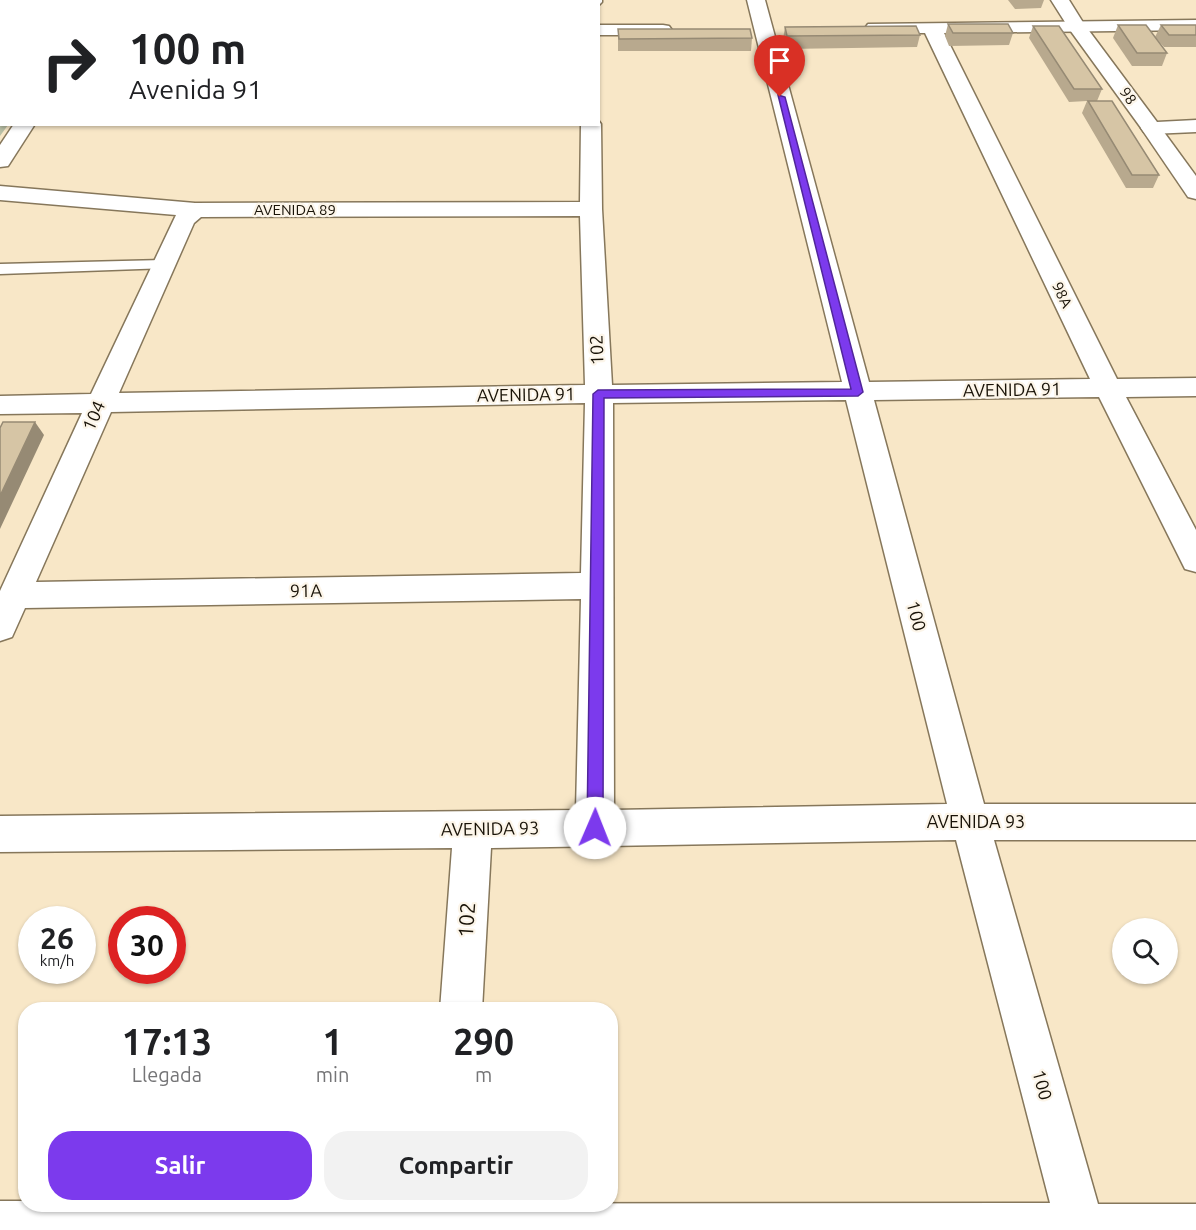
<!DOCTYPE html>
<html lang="es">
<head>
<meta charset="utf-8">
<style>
	:root { --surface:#fff; --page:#f2f2f2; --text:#202124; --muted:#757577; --accent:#7c3aed }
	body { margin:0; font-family:Ubuntu,sans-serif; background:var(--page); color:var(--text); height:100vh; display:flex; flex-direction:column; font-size:22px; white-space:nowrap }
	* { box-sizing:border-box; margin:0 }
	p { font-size:20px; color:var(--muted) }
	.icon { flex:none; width:33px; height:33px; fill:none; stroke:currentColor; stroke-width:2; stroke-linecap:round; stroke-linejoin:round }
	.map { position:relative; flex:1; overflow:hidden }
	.sheet { position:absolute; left:18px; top:1002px; width:600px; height:210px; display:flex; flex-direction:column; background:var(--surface); border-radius:24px; box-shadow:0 2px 4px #0004 }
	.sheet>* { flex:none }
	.hud { position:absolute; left:0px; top:0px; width:600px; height:126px; box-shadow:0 2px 4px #0004; background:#fff; color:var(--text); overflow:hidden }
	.buttons { position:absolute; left:1112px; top:918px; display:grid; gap:12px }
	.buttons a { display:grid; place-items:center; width:66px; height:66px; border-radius:50%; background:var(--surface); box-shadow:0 2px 4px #0004; font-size:30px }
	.speed { position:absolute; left:18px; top:906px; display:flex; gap:12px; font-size:30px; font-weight:700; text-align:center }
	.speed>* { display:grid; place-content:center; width:78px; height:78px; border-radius:50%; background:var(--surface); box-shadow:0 2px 4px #0004; line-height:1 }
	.speed small { font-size:15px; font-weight:400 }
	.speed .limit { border:9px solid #d22; background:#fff; color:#111 }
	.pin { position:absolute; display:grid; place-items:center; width:51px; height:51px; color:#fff; margin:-62px -26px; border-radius:50% 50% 50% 0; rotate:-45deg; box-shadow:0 0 6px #0007 }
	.pin .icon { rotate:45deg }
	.me { position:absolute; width:66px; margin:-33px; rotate:1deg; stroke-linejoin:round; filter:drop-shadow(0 0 4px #0008) }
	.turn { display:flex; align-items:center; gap:21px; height:126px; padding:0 30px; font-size:27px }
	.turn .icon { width:78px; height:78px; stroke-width:2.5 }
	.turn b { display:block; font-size:42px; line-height:51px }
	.eta { display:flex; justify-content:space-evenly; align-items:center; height:102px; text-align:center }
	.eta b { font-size:36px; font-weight:600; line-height:42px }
	.button { display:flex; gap:12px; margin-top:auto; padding:12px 30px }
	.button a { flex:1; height:69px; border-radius:24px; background:var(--accent); color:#fff; font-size:24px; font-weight:600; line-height:69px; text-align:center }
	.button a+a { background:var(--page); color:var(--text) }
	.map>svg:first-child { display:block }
</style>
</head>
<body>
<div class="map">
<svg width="1196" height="1230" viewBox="0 0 1196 1230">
	<rect width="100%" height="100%" fill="#f8e7c7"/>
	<!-- green -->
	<polygon fill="#bac1a7" points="0,0 94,0 2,2 2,124 8,125 0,136"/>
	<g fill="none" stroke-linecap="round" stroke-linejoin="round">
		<!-- service casing -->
		<g stroke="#86775b" stroke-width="3">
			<g id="service">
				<rect x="193" y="0" width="12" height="2"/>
				<rect x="0" y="26" width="2" height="6"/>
				<polygon points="163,260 171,265 168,268 0,274 0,264"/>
			</g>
		</g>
		<!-- minor casing -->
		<g stroke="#86775b" stroke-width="3">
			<g id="minor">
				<polygon points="100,0 118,0 99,2"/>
				<polygon points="584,0 602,0 602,2 598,6 598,2"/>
				<path d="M747 0H765L869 382 1090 379 925 33H874L868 32 865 28 868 24 1196 20V30L944 33 1117 379 1196 378V396L1126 397 1196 530V572L1185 569 1099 397 874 400 984 804H1196V840H994L1098 1204H1196V1230H0V1201H26V1204L1050 1203 956 840 491 848 482 1010H440L452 848 0 852V816L576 810 581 599 25 608 12 637 0 641V591L82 413 0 414V396L91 394 176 215 0 200V186L195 203 580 202 581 124H598V120L601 124 602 209 612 385 842 382ZM580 216 585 385 119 393 194 223 201 217ZM846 400 947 804 614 810 613 403ZM585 403 581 573 36 582 111 412Z"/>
				<polygon points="598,25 663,25 669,26 672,30 669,34 663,35 598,35"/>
				<polygon points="1151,122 1158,124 1196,176 1196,199 1188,197 1141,128 1144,124"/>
				<polygon points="14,124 35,124 8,166 0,167 0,145"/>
			</g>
		</g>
		<!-- tertiary casing -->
		<g stroke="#86775b" stroke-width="3">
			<polygon id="tertiary" points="1051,0 1069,0 1084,24 1157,122 1196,120 1196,132 1151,134 1144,132 1070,30"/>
		</g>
		<!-- service -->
		<use href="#service" fill="#fff" fill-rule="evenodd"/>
		<!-- minor -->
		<use href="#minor" fill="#fff" fill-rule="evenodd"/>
		<!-- tertiary -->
		<use href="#tertiary" fill="#fff" fill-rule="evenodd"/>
	</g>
	<!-- wall -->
	<g fill="#b8a98e">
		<polygon points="1008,0 1044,0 1041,8 1015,9"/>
		<polygon points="948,24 1013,33 1009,45 949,46 945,36"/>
		<polygon points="1118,25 1167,53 1162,66 1132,66 1113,38"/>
		<polygon points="1161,25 1196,25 1196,47 1164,47 1155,37"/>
		<polygon points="1033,26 1102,89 1097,101 1159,175 1153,188 1126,188 1082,113 1087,101 1069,102 1029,38"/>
		<polygon points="785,27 920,35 917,47 786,49 783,39"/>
		<polygon points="618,29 752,38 751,51 618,51"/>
	</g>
	<!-- shaded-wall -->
	<polygon fill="#968a74" points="35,422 44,435 0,529 0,496"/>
	<!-- building -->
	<g fill="#d6c5a5" stroke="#968a74" stroke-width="1.5">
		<polygon points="948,24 1008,24 1013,33 953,33"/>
		<polygon points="1118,25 1146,25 1167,53 1137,53"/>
		<polygon points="1161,25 1196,25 1196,35 1169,35"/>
		<polygon points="916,26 920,35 787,36 785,27"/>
		<polygon points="1033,26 1059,26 1102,89 1074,89"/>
		<polygon points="618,29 750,29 752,38 619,39"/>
		<polygon points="1088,101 1112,101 1159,175 1132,175"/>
		<polygon points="3,422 35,422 0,496 0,428"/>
	</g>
	<!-- route -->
	<polygon fill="#7c3aed" stroke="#51269a" stroke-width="1.5" points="778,95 785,97 863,392 858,396 604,398 603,828 600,833 595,835 589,833 587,828 593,394 598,390 851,389"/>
	<g text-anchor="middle" stroke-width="4.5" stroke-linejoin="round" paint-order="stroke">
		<!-- far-street labels -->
		<g font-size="15" fill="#181207" stroke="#fcf5e9">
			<text transform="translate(1128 96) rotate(54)" y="5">98</text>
			<text x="295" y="215">AVENIDA 89</text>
			<text transform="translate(1062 295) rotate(64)" y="5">98A</text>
		</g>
		<!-- street labels -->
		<g font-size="18" fill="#181207" stroke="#fcf5e9">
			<text transform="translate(597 350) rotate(-92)" y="6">102</text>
			<text transform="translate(1012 390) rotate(-1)" y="6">AVENIDA 91</text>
			<text transform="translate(526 395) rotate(-1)" y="6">AVENIDA 91</text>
			<text transform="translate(94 416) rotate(-66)" y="6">104</text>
			<text transform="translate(306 591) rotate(-1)" y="6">91A</text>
			<text transform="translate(916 616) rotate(75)" y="6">100</text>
			<text x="976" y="828">AVENIDA 93</text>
			<text transform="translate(490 829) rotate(-1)" y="6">AVENIDA 93</text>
			<text transform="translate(1042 1085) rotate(75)" y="6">100</text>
		</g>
		<!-- near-street labels -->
		<g font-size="21" fill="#181207" stroke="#fcf5e9">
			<text transform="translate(467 920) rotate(-86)" y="7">102</text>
		</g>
	</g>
</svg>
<div class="buttons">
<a><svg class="icon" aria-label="search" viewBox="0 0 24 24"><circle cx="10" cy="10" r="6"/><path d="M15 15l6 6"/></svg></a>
</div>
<div class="speed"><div>26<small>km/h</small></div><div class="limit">30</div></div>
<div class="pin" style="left:780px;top:97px;background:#d93025"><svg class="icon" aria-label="arrive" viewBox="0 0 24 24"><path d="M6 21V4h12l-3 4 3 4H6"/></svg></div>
<svg class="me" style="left:595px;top:828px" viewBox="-20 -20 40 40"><circle r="19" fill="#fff"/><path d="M0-13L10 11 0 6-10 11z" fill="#7c3aed"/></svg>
<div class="hud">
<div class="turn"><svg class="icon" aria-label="right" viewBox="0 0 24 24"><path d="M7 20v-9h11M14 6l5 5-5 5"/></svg><div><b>100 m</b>Avenida 91</div></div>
</div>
<section class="sheet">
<div class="eta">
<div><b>17:13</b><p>Llegada</p></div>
<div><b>1</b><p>min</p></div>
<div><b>290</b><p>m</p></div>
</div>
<div class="button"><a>Salir</a><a>Compartir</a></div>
</section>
</div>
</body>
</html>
